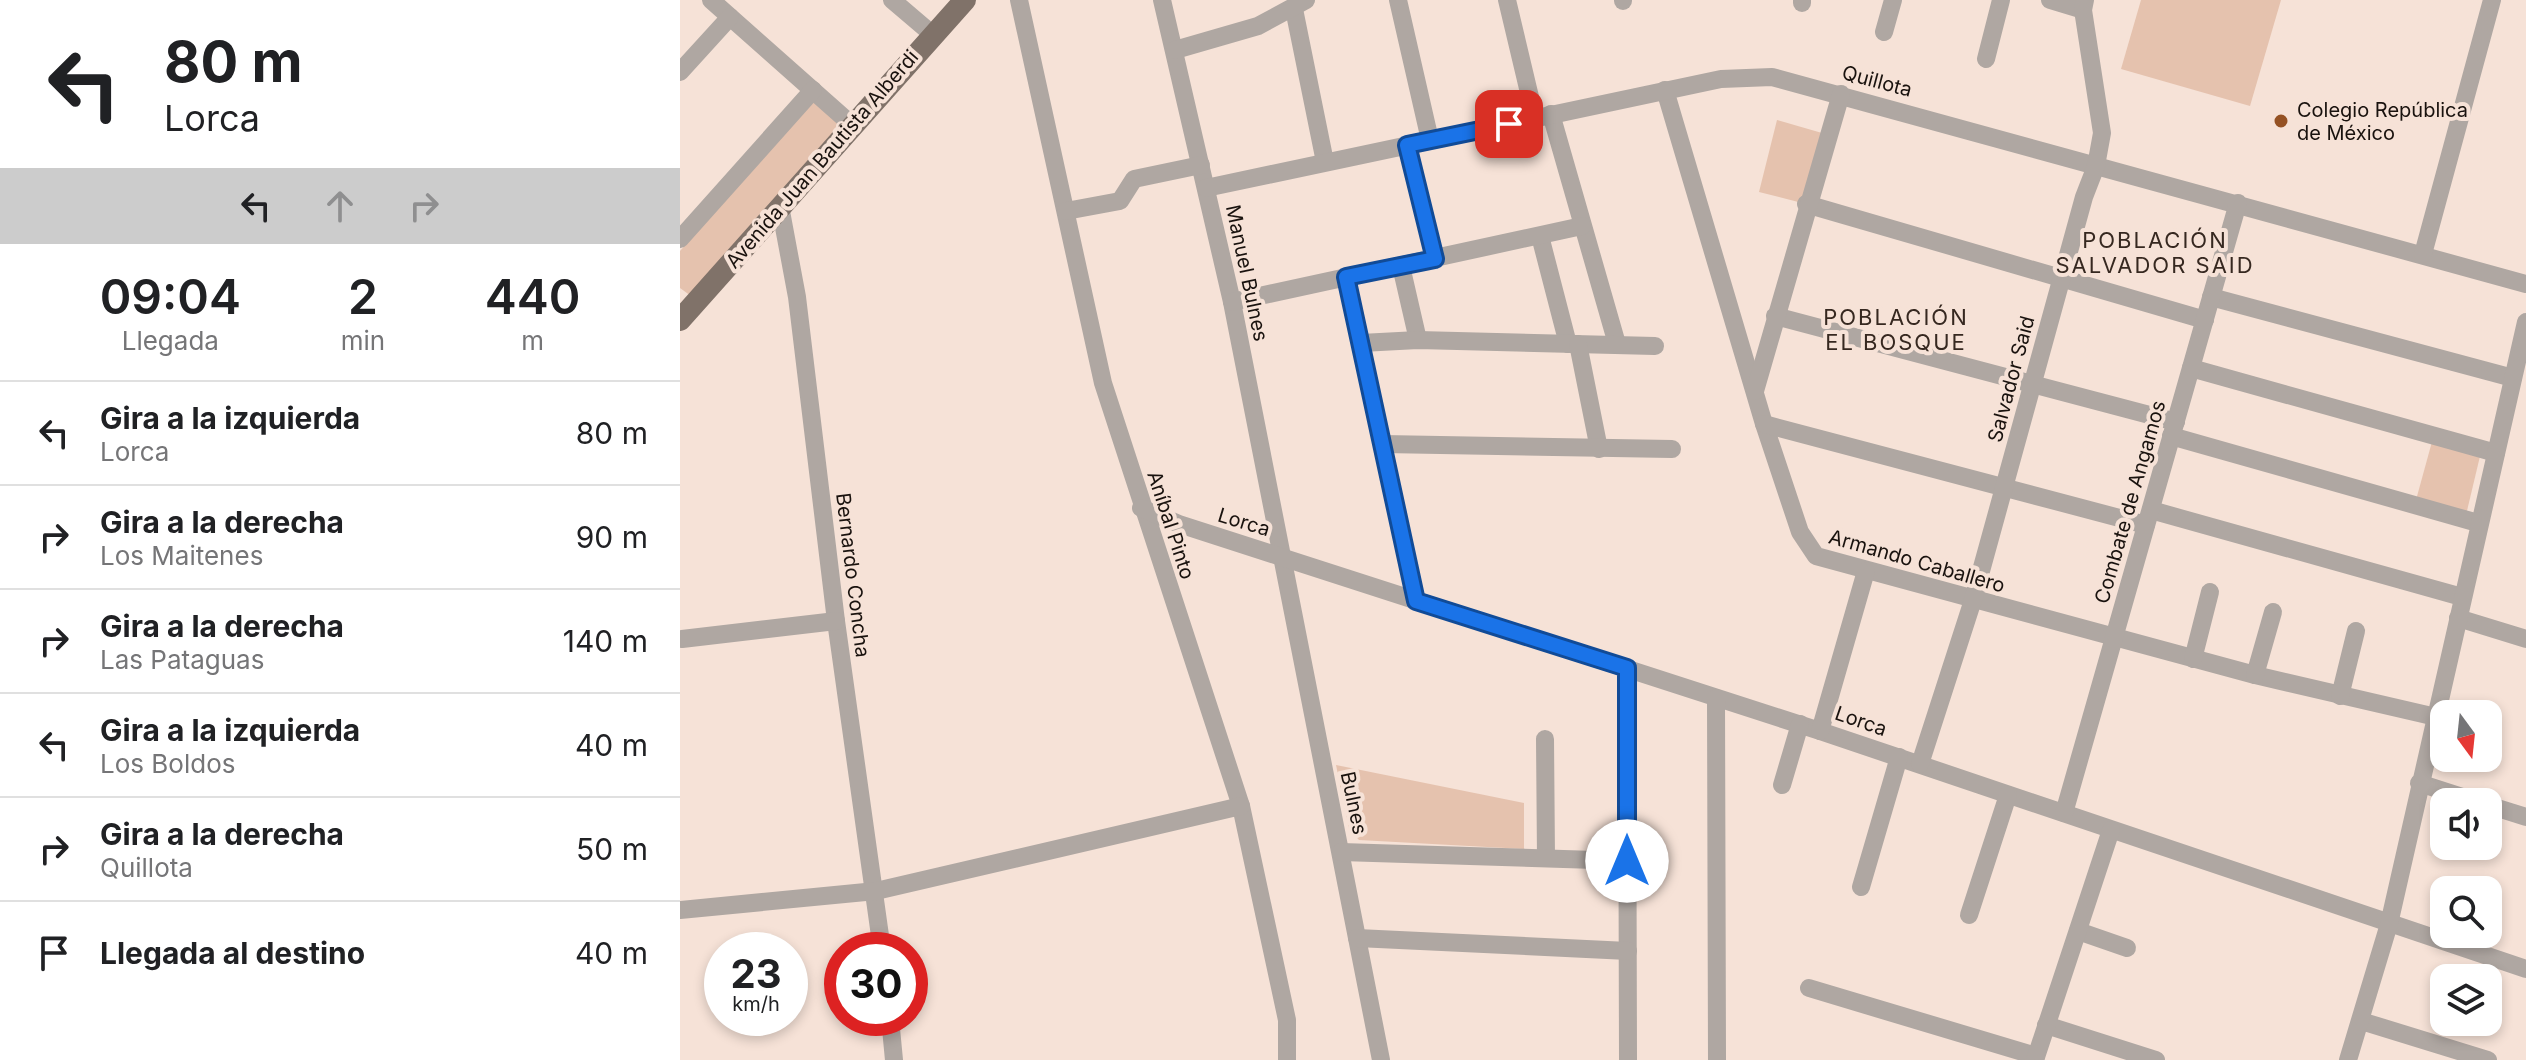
<!DOCTYPE html>
<html lang="es">
<head>
<meta charset="utf-8">
<style>
	:root { --surface:#fff; --page:#f2f2f2; --text:#202124; --muted:#757577; --line:#e0e0e0 }
	body { margin:0; font-family:Inter,sans-serif; background:var(--page); color:var(--text); height:100vh; display:flex; flex-direction:column; font-size:30px; white-space:nowrap }
	* { box-sizing:border-box; margin:0 }
	p { font-size:26px; color:var(--muted) }
	.icon { flex:none; width:44px; height:44px; fill:none; stroke:currentColor; stroke-width:2; stroke-linecap:round; stroke-linejoin:round }
	.map { position:relative; flex:1; overflow:hidden }
	.panel { display:flex; flex-direction:column; background:var(--surface); width:680px }
	.panel>* { flex:none }
	.banner { background:#fff; color:var(--text); overflow:hidden }
	.needle { width:52px; rotate:165deg }
	.buttons { position:absolute; left:1750px; top:700px; display:grid; gap:16px }
	.buttons a { display:grid; place-items:center; width:72px; height:72px; border-radius:16px; background:var(--surface); box-shadow:0 4px 12px #0003; font-size:40px }
	.speed { position:absolute; left:24px; top:932px; display:flex; gap:16px; font-size:40px; font-weight:700; text-align:center }
	.speed>* { display:grid; place-content:center; width:104px; height:104px; border-radius:50%; background:var(--surface); box-shadow:0 4px 12px #0003; line-height:1 }
	.speed small { font-size:20px; font-weight:400 }
	.speed .limit { border:12px solid #d22; background:#fff; color:#111 }
	.pin { position:absolute; display:grid; place-items:center; width:68px; height:68px; color:#fff; margin:-34px; border-radius:16px; box-shadow:0 4px 12px #0006 }
	.me { position:absolute; width:88px; margin:-44px; rotate:0deg; stroke-linejoin:round; filter:drop-shadow(0 0 6px #0008) }
	.turn { display:flex; align-items:center; gap:28px; height:168px; padding:0 32px; font-size:36px }
	.turn .icon { width:104px; height:104px; stroke-width:2.5 }
	.turn b { display:block; font-size:56px; line-height:68px }
	.lanes { display:flex; align-items:center; height:76px; padding:0 32px; background:#0003; justify-content:center; gap:40px; direction:ltr }
	.lanes .off { opacity:.35 }
	.eta { display:flex; justify-content:space-evenly; align-items:center; height:136px; text-align:center }
	.eta b { font-size:48px; font-weight:600; line-height:56px }
	ul { padding:0; list-style:none }
	li { display:flex; align-items:center; gap:24px; height:104px; padding:0 32px; border-top:2px solid var(--line) }
	li div { flex:1 }
	li b { display:block; font-size:30px }
	li em { font-style:normal }
	main { display:flex; flex:1; min-height:0 }
	.map>svg:first-child { display:block }
</style>
</head>
<body>
<main>
<section class="panel">
<div class="banner">
<div class="turn"><svg class="icon" aria-label="left" viewBox="0 0 24 24"><path d="M17 20v-9H6M10 6l-5 5 5 5"/></svg><div><b>80 m</b>Lorca</div></div>
<div class="lanes"><svg class="icon" aria-label="left" viewBox="0 0 24 24"><path d="M17 20v-9H6M10 6l-5 5 5 5"/></svg><svg class="icon off" aria-label="ahead" viewBox="0 0 24 24"><path d="M12 20V5M6 11l6-6 6 6"/></svg><svg class="icon off" aria-label="right" viewBox="0 0 24 24"><path d="M7 20v-9h11M14 6l5 5-5 5"/></svg></div>
</div>
<div class="eta">
<div><b>09:04</b><p>Llegada</p></div>
<div><b>2</b><p>min</p></div>
<div><b>440</b><p>m</p></div>
</div>
<ul>
<li><svg class="icon" aria-label="left" viewBox="0 0 24 24"><path d="M17 20v-9H6M10 6l-5 5 5 5"/></svg><div><b>Gira a la izquierda</b><p>Lorca</p></div><em>80 m</em></li>
<li><svg class="icon" aria-label="right" viewBox="0 0 24 24"><path d="M7 20v-9h11M14 6l5 5-5 5"/></svg><div><b>Gira a la derecha</b><p>Los Maitenes</p></div><em>90 m</em></li>
<li><svg class="icon" aria-label="right" viewBox="0 0 24 24"><path d="M7 20v-9h11M14 6l5 5-5 5"/></svg><div><b>Gira a la derecha</b><p>Las Pataguas</p></div><em>140 m</em></li>
<li><svg class="icon" aria-label="left" viewBox="0 0 24 24"><path d="M17 20v-9H6M10 6l-5 5 5 5"/></svg><div><b>Gira a la izquierda</b><p>Los Boldos</p></div><em>40 m</em></li>
<li><svg class="icon" aria-label="right" viewBox="0 0 24 24"><path d="M7 20v-9h11M14 6l5 5-5 5"/></svg><div><b>Gira a la derecha</b><p>Quillota</p></div><em>50 m</em></li>
<li><svg class="icon" aria-label="arrive" viewBox="0 0 24 24"><path d="M6 21V4h12l-3 4 3 4H6"/></svg><div><b>Llegada al destino</b></div><em>40 m</em></li>
</ul>
</section>
<div class="map">
<svg width="1846" height="1060" viewBox="0 0 1846 1060">
	<rect width="100%" height="100%" fill="#f6e2d7"/>
	<!-- green -->
	<g fill="#e5c2ae">
		<polygon points="1461,0 1601,0 1570,106 1441,69"/>
		<polygon points="133,101 160,125 11,296 0,288 0,251"/>
		<polygon points="1097,120 1142,133 1126,204 1079,192"/>
		<polygon points="1753,438 1801,452 1786,515 1736,500"/>
		<polygon points="656,765 844,803 844,849 679,840 669,829"/>
	</g>
	<g fill="none" stroke-linecap="round" stroke-linejoin="round">
		<!-- minor -->
		<g stroke="#afa7a2" stroke-width="18">
			<polyline points="31,0 172,125"/>
			<polyline points="212,0 252,34"/>
			<polyline points="339,0 423,383 561,806 607,1020 607,1060"/>
			<polyline points="482,0 552,302 701,1060"/>
			<polyline points="718,0 750,140"/>
			<polyline points="827,0 855,118"/>
			<polyline points="943,0 943,1"/>
			<polyline points="1370,0 1403,10"/>
			<polyline points="1122,3 1122,0"/>
			<polyline points="614,9 645,162"/>
			<polyline points="1204,32 1213,0"/>
			<polyline points="495,50 578,26 626,0"/>
			<polyline points="1306,59 1321,0"/>
			<polyline points="0,72 50,17"/>
			<polyline points="985,90 1084,424 1120,532 1136,556 1575,675 1756,717"/>
			<polyline points="871,114 937,344"/>
			<polyline points="727,145 755,259"/>
			<polyline points="526,188 1041,79 1092,77 1846,284"/>
			<polyline points="1126,204 1525,320"/>
			<polyline points="100,206 117,297 156,621 202,950"/>
			<polyline points="386,211 440,201 454,179 521,165"/>
			<polyline points="860,236 888,344"/>
			<polyline points="0,239 133,90"/>
			<polyline points="1743,254 1812,0"/>
			<polyline points="721,266 738,340"/>
			<polyline points="666,277 736,601"/>
			<polyline points="1531,297 1833,378"/>
			<polyline points="552,302 902,226"/>
			<polyline points="1095,316 1496,422"/>
			<polyline points="681,343 738,340 975,346"/>
			<polyline points="898,344 919,449"/>
			<polyline points="1511,368 1816,453"/>
			<polyline points="1075,391 1161,94"/>
			<polyline points="1084,424 1466,525"/>
			<polyline points="1491,436 1798,523"/>
			<polyline points="703,444 992,449"/>
			<polyline points="461,508 499,524 1140,731 1846,969"/>
			<polyline points="1471,510 1782,597"/>
			<polyline points="1778,618 1846,639"/>
			<polyline points="2,639 156,621"/>
			<polyline points="1513,659 1530,592"/>
			<polyline points="947,668 948,1060"/>
			<polyline points="1575,675 1593,612"/>
			<polyline points="1660,696 1676,631"/>
			<polyline points="1036,698 1037,1060"/>
			<polyline points="1140,731 1186,571"/>
			<polyline points="865,739 866,858"/>
			<polyline points="1240,764 1293,600 1404,197 1416,166 1422,133 1403,10 1405,0"/>
			<polyline points="1739,783 1798,802"/>
			<polyline points="1102,785 1120,724"/>
			<polyline points="1808,805 1846,817"/>
			<polyline points="1384,813 1558,203"/>
			<polyline points="661,852 947,861"/>
			<polyline points="1181,887 1219,757"/>
			<polyline points="0,910 196,891 561,806"/>
			<polyline points="1289,915 1328,795"/>
			<polyline points="1398,931 1447,948"/>
			<polyline points="677,938 948,951"/>
			<polyline points="1129,988 1356,1056"/>
			<polyline points="210,1018 214,1060"/>
			<polyline points="1681,1021 1808,1060"/>
			<polyline points="1366,1025 1476,1060"/>
			<polyline points="1355,1060 1431,830"/>
			<polyline points="1668,1060 1709,924 1846,322"/>
		</g>
		<!-- major -->
		<polyline stroke="#807269" stroke-width="22" points="0,320 285,0"/>
	</g>
	<g fill="none" stroke-linecap="round" stroke-linejoin="round">
		<!-- route casing -->
		<g stroke="#114b97" stroke-width="20">
			<polyline id="route" points="829,124 727,145 755,259 666,277 736,601 947,668 947,861"/>
		</g>
		<!-- route -->
		<use href="#route" stroke="#1a73e8" stroke-width="14"/>
	</g>
	<!-- markers -->
	<circle fill="#955123" stroke="#f6e2d7" stroke-width="3" cx="1601" cy="121" r="8"/>
	<g text-anchor="middle" stroke-width="8" stroke-linejoin="round" paint-order="stroke">
		<!-- street labels -->
		<g font-size="20" fill="#19120e" stroke="#f6e2d7">
			<text transform="translate(1197 81) rotate(15)" y="7">Quillota</text>
			<text transform="translate(142 159) rotate(-49)" y="7">Avenida Juan Bautista Alberdi</text>
			<text transform="translate(567 273) rotate(78)" y="7">Manuel Bulnes</text>
			<text transform="translate(1331 379) rotate(-75)" y="7">Salvador Said</text>
			<text transform="translate(1450 502) rotate(-74)" y="7">Combate de Angamos</text>
			<text transform="translate(564 522) rotate(17)" y="7">Lorca</text>
			<text transform="translate(491 525) rotate(72)" y="7">Aníbal Pinto</text>
			<text transform="translate(1237 561) rotate(16)" y="7">Armando Caballero</text>
			<text transform="translate(173 575) rotate(83)" y="7">Bernardo Concha</text>
			<text transform="translate(1181 721) rotate(19)" y="7">Lorca</text>
			<text transform="translate(674 803) rotate(78)" y="7">Bulnes</text>
		</g>
		<!-- poi labels -->
		<g font-size="20" fill="#19120e" stroke="#f6e2d7" text-anchor="start">
			<text x="1617" y="117">Colegio República<tspan x="1617" dy="23">de México</tspan></text>
		</g>
		<!-- neighbourhood labels -->
		<g font-size="22" letter-spacing="2" fill="#362820" stroke="#f6e2d7">
			<text x="1475" y="248">POBLACIÓN<tspan x="1475" dy="25">SALVADOR SAID</tspan></text>
			<text x="1216" y="325">POBLACIÓN<tspan x="1216" dy="25">EL BOSQUE</tspan></text>
		</g>
	</g>
</svg>
<div class="buttons">
<a><svg class="needle" viewBox="-14 -14 28 28"><path d="M0-13l5 13h-10z" fill="#e53935"/><path d="M0 13l5-13h-10z" fill="#757577"/></svg></a>
<a><svg class="icon" aria-label="sound" viewBox="0 0 24 24"><path d="M4 9h4l5-4v14l-5-4H4zM17 9q2 3 0 6"/></svg></a>
<a><svg class="icon" aria-label="search" viewBox="0 0 24 24"><circle cx="10" cy="10" r="6"/><path d="M15 15l6 6"/></svg></a>
<a><svg class="icon" aria-label="layers" viewBox="0 0 24 24"><path d="M12 4l9 5-9 5-9-5zM3 14l9 5 9-5"/></svg></a>
</div>
<div class="speed"><div>23<small>km/h</small></div><div class="limit">30</div></div>
<div class="pin" style="left:829px;top:124px;background:#d93025"><svg class="icon" aria-label="arrive" viewBox="0 0 24 24"><path d="M6 21V4h12l-3 4 3 4H6"/></svg></div>
<svg class="me" style="left:947px;top:861px" viewBox="-20 -20 40 40"><circle r="19" fill="#fff"/><path d="M0-13L10 11 0 6-10 11z" fill="#1a73e8"/></svg>
</div>
</main>
</body>
</html>
